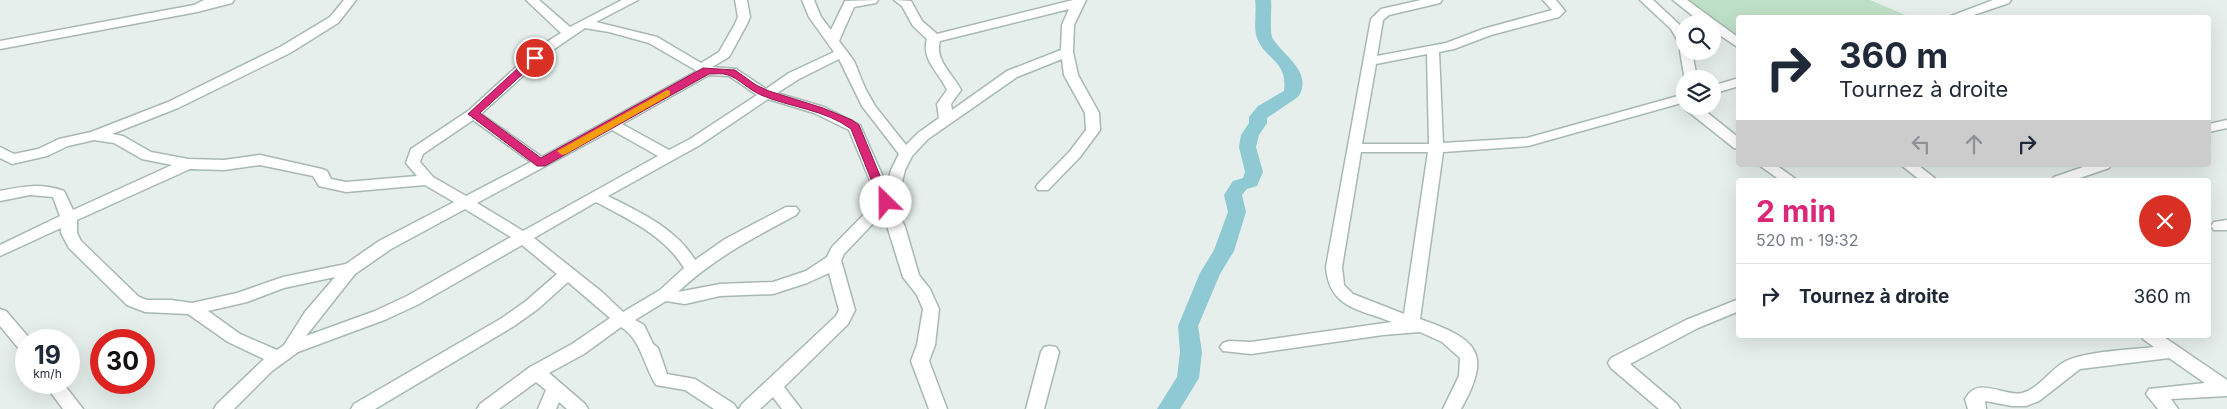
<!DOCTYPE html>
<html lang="fr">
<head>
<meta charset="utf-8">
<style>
	:root { --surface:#fff; --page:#f6f6f7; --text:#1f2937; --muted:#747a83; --line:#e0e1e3; --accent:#db2777 }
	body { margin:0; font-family:Inter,sans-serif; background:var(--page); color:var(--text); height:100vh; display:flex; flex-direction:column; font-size:19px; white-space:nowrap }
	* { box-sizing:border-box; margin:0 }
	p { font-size:16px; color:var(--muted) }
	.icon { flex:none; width:28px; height:28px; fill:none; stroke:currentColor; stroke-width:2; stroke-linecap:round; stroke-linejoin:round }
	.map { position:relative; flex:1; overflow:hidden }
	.details { position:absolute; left:1736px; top:178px; width:475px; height:160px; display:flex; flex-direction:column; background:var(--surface); border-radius:5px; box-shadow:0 5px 20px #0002 }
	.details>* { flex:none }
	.top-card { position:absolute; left:1736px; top:15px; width:475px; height:152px; border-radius:5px; box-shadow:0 5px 20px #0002; background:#fff; color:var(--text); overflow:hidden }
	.fabs { position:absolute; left:1676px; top:15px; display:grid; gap:10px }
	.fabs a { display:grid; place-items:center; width:45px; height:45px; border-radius:50%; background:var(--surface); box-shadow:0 5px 20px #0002; font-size:25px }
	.speed { position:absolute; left:15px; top:329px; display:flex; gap:10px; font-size:25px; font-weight:700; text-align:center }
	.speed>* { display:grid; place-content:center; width:65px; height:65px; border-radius:50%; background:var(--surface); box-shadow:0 5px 20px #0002; line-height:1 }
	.speed small { font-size:12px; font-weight:400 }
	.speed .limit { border:8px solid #d22; background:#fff; color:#111 }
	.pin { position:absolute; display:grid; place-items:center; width:42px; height:42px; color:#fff; margin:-21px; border:2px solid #fff; border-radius:50%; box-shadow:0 1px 5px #0007 }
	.me { position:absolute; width:55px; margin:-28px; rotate:337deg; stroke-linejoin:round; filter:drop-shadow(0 0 4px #0008) }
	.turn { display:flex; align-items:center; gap:18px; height:105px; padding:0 20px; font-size:22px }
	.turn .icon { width:65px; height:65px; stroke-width:2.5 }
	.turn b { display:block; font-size:35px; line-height:42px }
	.lanes { display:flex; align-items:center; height:48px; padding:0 20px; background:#0003; justify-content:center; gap:25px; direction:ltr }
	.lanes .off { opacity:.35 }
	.round { display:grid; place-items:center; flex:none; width:52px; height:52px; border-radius:26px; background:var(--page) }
	.summary { display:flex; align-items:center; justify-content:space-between; height:85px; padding:0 20px }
	h1 { font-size:30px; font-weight:700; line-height:38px; color:var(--accent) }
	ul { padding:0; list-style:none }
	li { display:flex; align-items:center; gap:15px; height:65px; padding:0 20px; border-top:1px solid var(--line) }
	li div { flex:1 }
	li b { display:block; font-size:19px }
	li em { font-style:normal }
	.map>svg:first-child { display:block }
</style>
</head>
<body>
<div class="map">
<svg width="2227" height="409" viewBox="0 0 2227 409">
	<rect width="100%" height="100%" fill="#e6efeb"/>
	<!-- green -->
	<polygon fill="#bfe0c8" points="1681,0 1870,0 1910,17 1739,18 1739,43"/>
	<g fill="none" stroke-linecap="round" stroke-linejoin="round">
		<!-- river -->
		<path fill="#8ec9d4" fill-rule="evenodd" d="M1255 0H1271C1272 10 1269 33 1273 39 1284 56 1314 73 1298 97L1267 118V123L1259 135 1256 147 1263 172 1257 186 1247 189 1242 195 1246 212 1234 251 1220 274 1198 326 1202 352 1199 378 1180 409H1157L1177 377 1180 352 1178 326 1200 273 1214 250 1228 212 1224 195 1233 181 1243 178 1245 172 1239 147 1241 135 1249 123V117L1258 106 1284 91C1288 60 1265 60 1257 38 1253 27 1257 12 1255 0Z"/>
		<!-- minor casing -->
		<g stroke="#a8b8b2" stroke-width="3">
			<g id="minor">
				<polygon points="204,0 234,0 232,3 197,12 0,49 0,41 194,5"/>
				<path d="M344 0H356L338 23 290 53 178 108 112 134 123 136 151 152 188 159 224 160 260 155 322 169 327 171 331 179 346 182 417 176 406 163 411 149 468 111 537 48 561 33 526 0H539L570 27 622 0H638L596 22 657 37 701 63 719 52 735 24 738 17 735 0H747L750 17 747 24 729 57 712 67 736 69 766 89 789 73 834 52 809 17 802 0H814L821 17 831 30 845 1 878 0 876 3 854 7 839 41 854 61 865 88 875 106 906 145 918 133 939 118 937 104 947 90C939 72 921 60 927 39L913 26 902 6 894 0 911 1 922 21 937 34 1073 0H1086L1074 25 1073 52 1078 75 1099 113 1100 130 1080 157 1048 190H1038L1036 187 1038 184 1070 151 1086 130 1085 113 1064 75 1062 59 1017 77 928 139 912 156 905 170 901 186 893 201 905 227 919 275 930 289 939 309 935 345 929 361 947 409H929L911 361 917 345 923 309 917 295 903 277 883 213 844 254 841 260 855 310 848 324 784 387 801 409H782L773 397 760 409H739L742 404 836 316 839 310 829 273 807 283 773 294 720 296 685 304 666 301 635 320 644 325 653 344 658 348 667 374 695 379 734 404 737 409H714L685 390 656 385C644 366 641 339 621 327L584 354 549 373 585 404 588 409H567L559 402 556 409H538L546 390 536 382 499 409H477L480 404 530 367 572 344 610 318 568 282 538 309 514 326 375 409H351L354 404 502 318 526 301 557 274 522 245 419 304 387 319 298 352 272 371 234 409H214L217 404 264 359 228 342 188 314 145 312 127 305 69 248 61 233V228L0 256V245L60 216 53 197 30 195 0 201V191C23 186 42 183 64 191L73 210 172 165 142 159 114 143 94 140 68 146 47 156 12 164 0 158V147L14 154 38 149 59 139 91 132 168 102 280 47 330 17ZM1069 9 1062 25 1061 50 1007 71 952 110 951 104 961 90C953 74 934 60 940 41ZM585 28 609 32 649 43 697 71 542 157 481 114 547 54ZM839 59 862 106 899 154 891 170 887 186 860 125 824 107 777 93 799 79ZM709 75 729 76 757 95 690 139 669 150 622 124ZM768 99 814 113 849 130 878 200 832 247 827 257 806 271 773 282 720 284 678 292C714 258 753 238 796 215L799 211 796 207H786L725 239 695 260C676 228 639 212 608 196L700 145ZM473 120 531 162 466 196 433 177 420 162 423 154ZM612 130 658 156 523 231 477 203ZM260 165 313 176 319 186 346 192 425 185 454 202 379 241 346 264 283 277 237 293 192 303 171 300H147L139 297 81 241 77 233V220L190 169 224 170ZM596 202C628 219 665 236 684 268L660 290 623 312 602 292 534 238ZM465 209 511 237 407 296 375 311 306 336 355 274 391 249ZM335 277 305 312 284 345 277 350 240 334 208 311 247 302 284 288Z"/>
				<path d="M1421 0H1442L1440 3 1389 15 1383 20 1377 56 1446 43 1483 29 1552 10 1543 0H1556L1565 11 1559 17 1491 35 1454 49 1439 52 1443 143 1527 138 1685 94V102L1528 146 1443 152 1420 319C1477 339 1493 352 1461 409H1443L1459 376 1460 358 1442 342 1420 332 1383 335 1251 354 1223 351 1220 347 1223 343 1229 341 1251 342 1392 322C1359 309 1329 308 1326 267L1371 19 1381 9ZM1427 54 1429 144H1362L1376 64ZM1361 152H1428L1404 314 1353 294 1344 285 1342 267Z"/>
				<polygon points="1640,0 1653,0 1682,27 1685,32 1685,51 1692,51 1697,79 1685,79 1685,81 1680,51 1682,48 1671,29"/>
				<polygon points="1673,0 1687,0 1739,38 1739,48 1712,30 1712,24 1703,24"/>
				<polygon points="1993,0 2011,0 2009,3 1965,18 1946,18"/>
				<polygon points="1739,78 1739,86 1712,94 1712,86"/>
				<polygon points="1685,103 1685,106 1699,106 1739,138 1739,149 1734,148 1685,109 1683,106"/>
				<polygon points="2227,120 2227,128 2209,132 2209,124"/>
				<polygon points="1759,165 1776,165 1797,180 1780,180"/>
				<polygon points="1901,165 1918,165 1937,180 1920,180"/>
				<polygon points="2089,165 2111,165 2109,168 2074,180 2052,180 2054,177"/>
				<polygon points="2227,220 2227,230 2214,230 2211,226 2214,222"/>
				<polygon points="1739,299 1739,311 1698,328 1630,364 1677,404 1680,409 1659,409 1611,368 1608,363 1611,358 1686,320"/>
				<polygon points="0,309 6,311 31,340 26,340 26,352 20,350 0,326"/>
				<path d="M2141 335H2161L2227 380V396L2171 399 2178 409H2158L2146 394 2149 389 2205 383 2169 358 2080 369 2039 401 2026 406H2012L1985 401 1986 409H1968L1965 399C1978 375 2003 397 2022 393 2039 389 2050 369 2066 361 2087 351 2130 350 2154 347L2143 339Z"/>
				<polygon points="1050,346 1056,347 1059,352 1044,409 1026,409 1041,352 1044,347"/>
				<polygon points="43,382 62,382 83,409 63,409"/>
			</g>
		</g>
		<!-- minor -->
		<use href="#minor" fill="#fff" fill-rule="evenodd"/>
	</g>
	<!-- route -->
	<path fill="#db2777" stroke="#8e194d" d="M535 55 540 58 538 60 480 113 541 158 703 68 735 70 756 85 769 91 823 108 852 120 859 125 891 202 886 205 880 202 851 129C826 110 789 107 761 95 749 90 738 78 728 75 723 73 715 74 709 74L545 166H537L468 114 531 56Z"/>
	<!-- slow -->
	<polygon fill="#f59e0b" points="667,90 670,91 670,95 566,154 562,155 557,151"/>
</svg>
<div class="fabs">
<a><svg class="icon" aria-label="search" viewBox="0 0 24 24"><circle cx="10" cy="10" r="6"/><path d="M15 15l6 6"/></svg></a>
<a><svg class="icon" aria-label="layers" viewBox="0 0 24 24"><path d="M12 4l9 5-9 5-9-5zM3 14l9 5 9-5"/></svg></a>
</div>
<div class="speed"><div>19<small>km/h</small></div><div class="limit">30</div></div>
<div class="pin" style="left:535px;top:58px;background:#d93025"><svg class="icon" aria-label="arrive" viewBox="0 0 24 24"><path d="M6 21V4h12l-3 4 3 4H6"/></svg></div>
<svg class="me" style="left:886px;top:202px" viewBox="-20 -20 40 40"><circle r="19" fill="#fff"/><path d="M0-13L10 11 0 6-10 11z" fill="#db2777"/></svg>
<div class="top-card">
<div class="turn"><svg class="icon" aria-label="right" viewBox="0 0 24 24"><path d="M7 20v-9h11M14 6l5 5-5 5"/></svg><div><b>360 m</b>Tournez à droite</div></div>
<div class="lanes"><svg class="icon off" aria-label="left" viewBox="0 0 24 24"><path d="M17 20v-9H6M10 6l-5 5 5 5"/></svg><svg class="icon off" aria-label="ahead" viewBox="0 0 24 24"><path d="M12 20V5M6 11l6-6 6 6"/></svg><svg class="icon" aria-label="right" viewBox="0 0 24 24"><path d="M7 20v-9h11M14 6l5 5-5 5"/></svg></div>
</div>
<section class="details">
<div class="summary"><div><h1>2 min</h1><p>520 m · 19:32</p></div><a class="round" style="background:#d93025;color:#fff"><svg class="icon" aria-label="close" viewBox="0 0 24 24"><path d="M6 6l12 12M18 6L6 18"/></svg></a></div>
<ul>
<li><svg class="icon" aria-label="right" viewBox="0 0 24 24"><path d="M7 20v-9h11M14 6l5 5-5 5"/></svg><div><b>Tournez à droite</b></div><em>360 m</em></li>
</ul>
</section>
</div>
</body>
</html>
